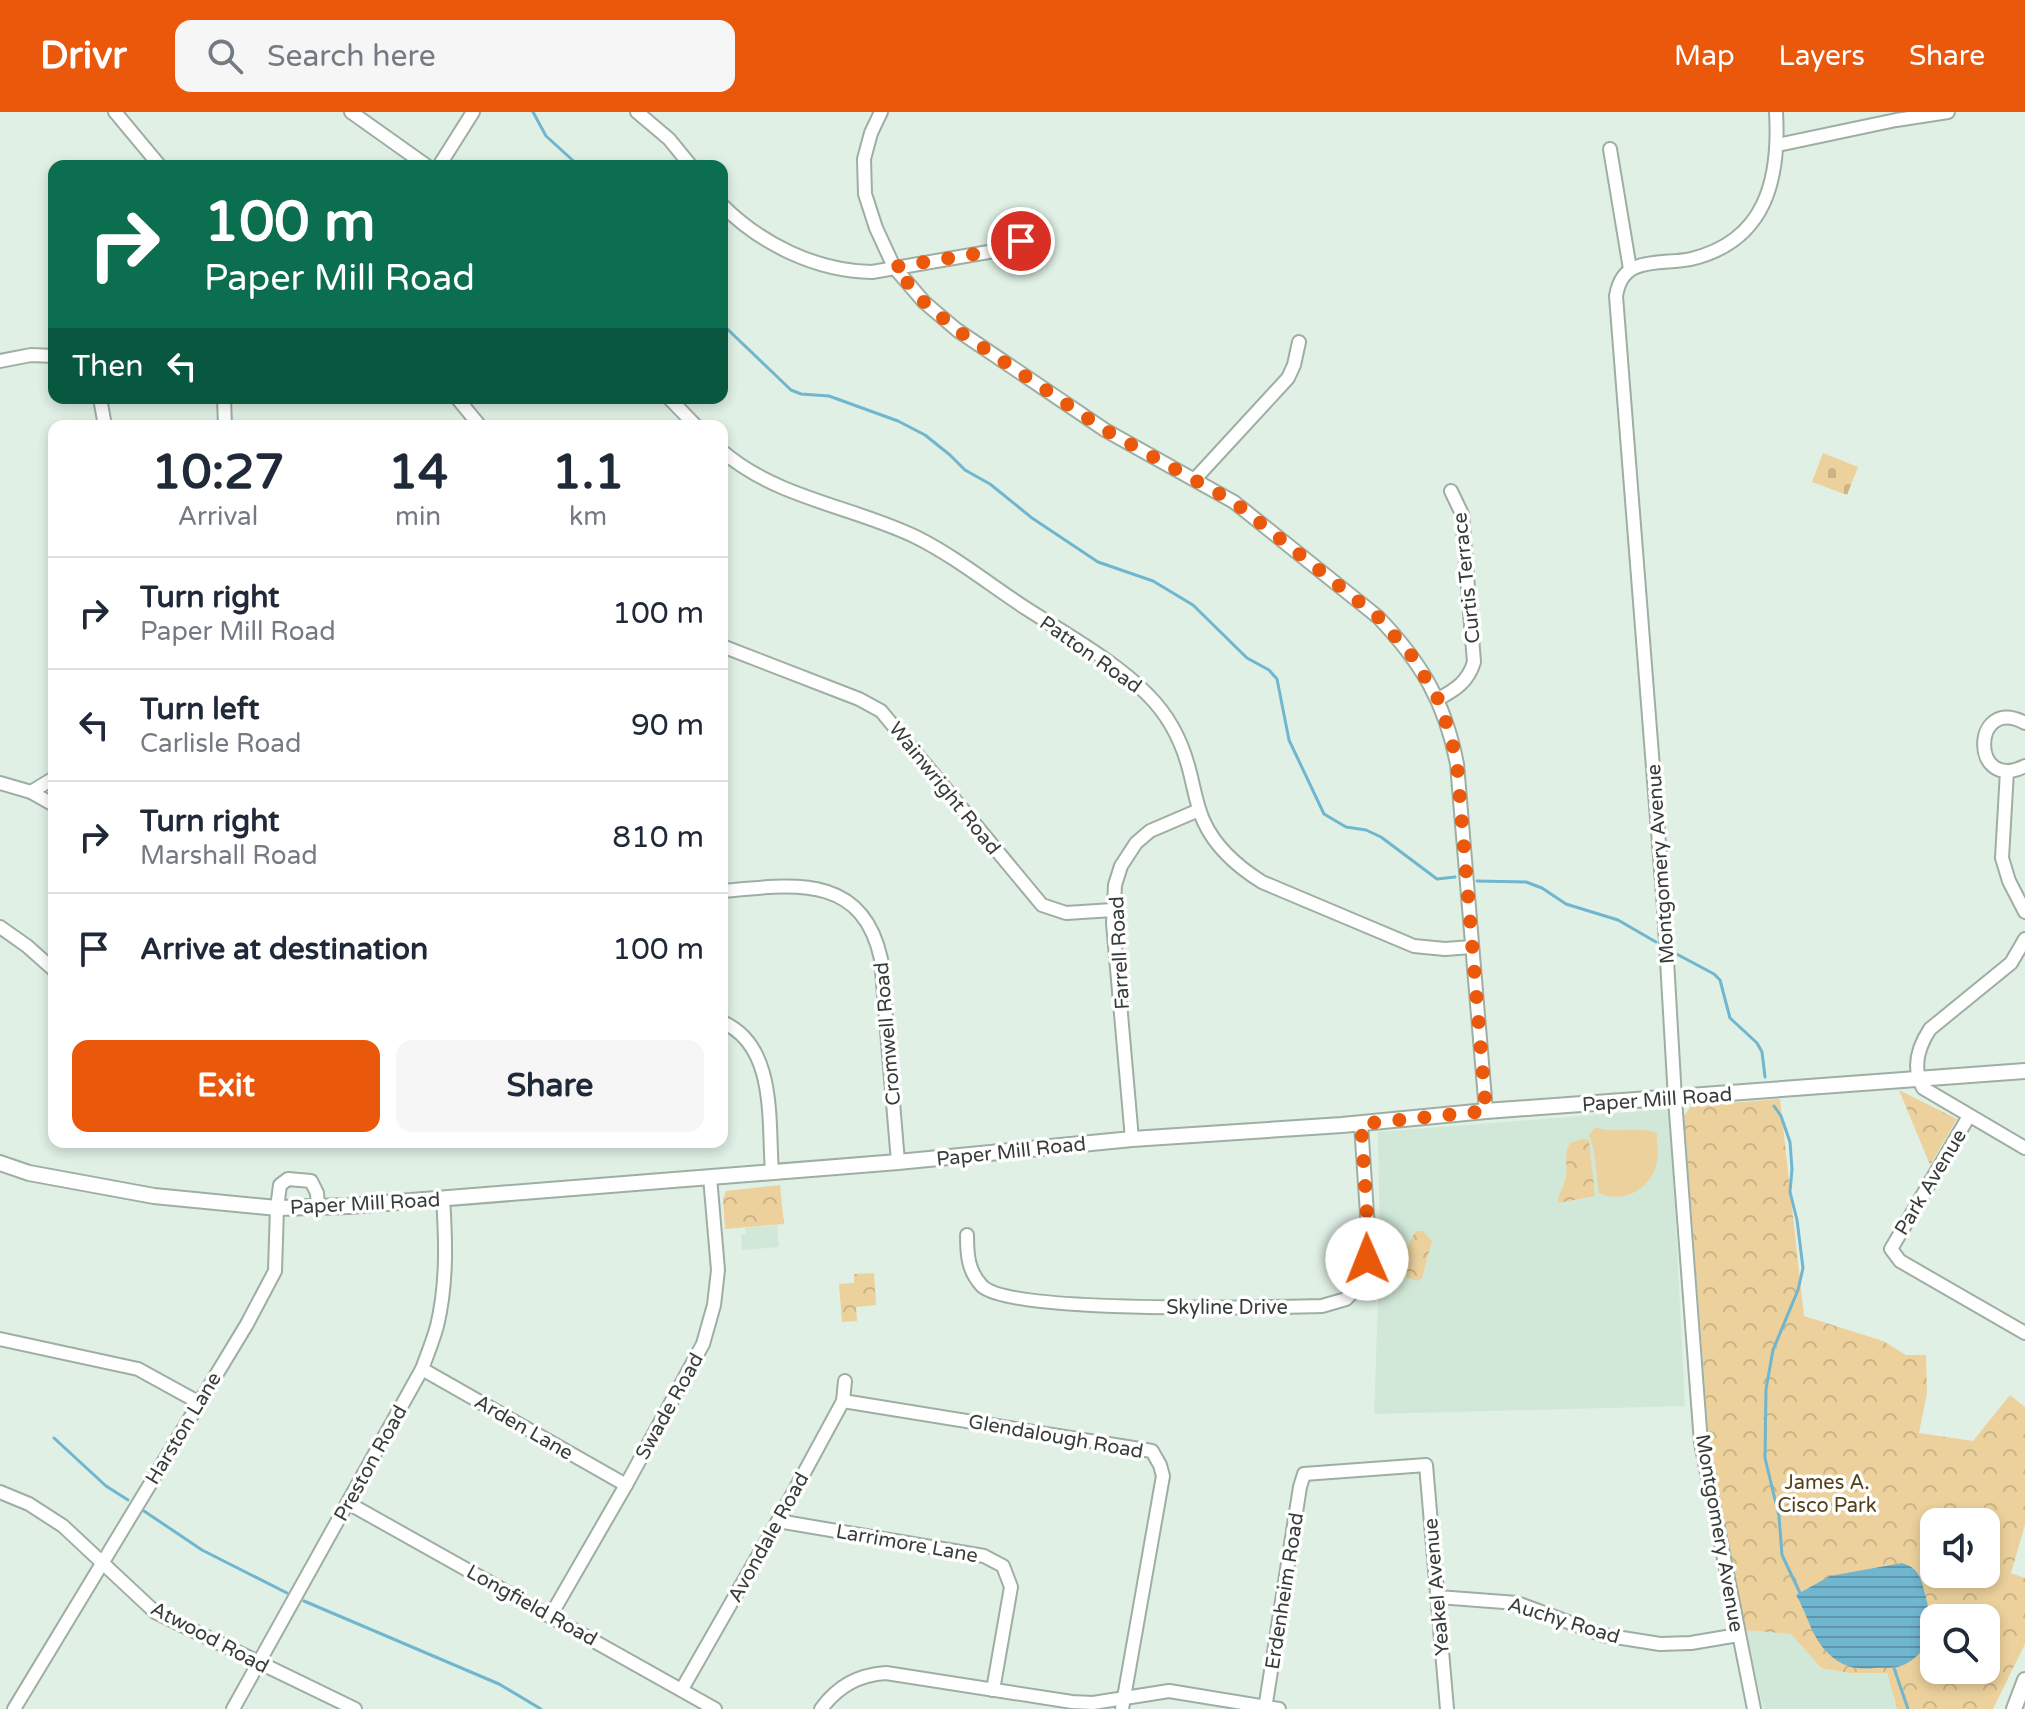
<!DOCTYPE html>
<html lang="en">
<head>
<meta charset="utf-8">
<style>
	:root { --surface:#fff; --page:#f6f6f7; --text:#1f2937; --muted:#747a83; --line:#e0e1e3; --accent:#ea580c }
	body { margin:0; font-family:"Varela Round",sans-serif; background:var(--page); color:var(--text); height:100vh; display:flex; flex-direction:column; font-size:30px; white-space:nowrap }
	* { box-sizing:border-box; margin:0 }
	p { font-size:26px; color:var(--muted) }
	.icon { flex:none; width:44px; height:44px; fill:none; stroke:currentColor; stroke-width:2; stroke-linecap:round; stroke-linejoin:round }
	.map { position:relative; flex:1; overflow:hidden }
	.drawer { position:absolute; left:48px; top:308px; width:680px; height:728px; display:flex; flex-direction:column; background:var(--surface); border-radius:16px; box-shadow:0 4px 12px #0003 }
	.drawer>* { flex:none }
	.hud { position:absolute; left:48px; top:48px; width:680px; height:244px; border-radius:16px; box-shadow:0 4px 12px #0003; background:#0b6e4f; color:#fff; overflow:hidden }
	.fabs { position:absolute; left:1920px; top:1396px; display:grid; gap:16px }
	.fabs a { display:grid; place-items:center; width:80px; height:80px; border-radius:16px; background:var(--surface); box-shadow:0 4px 12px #0003; font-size:40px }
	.pin { position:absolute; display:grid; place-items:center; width:68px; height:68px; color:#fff; margin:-34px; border:4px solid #fff; border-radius:50%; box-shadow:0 2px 8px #0007 }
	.me { position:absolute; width:88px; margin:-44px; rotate:359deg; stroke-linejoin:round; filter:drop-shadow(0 0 6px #0008) }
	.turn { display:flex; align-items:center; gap:28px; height:168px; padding:0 24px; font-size:36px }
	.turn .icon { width:104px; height:104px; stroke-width:2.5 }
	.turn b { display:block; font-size:56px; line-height:68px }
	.then { display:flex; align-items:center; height:76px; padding:0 24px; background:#0003; gap:16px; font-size:30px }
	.eta { display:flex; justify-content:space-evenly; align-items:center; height:136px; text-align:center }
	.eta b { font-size:48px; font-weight:800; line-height:56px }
	.action { display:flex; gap:16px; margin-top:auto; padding:16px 24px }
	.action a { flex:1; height:92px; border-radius:16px; background:var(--accent); color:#fff; font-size:32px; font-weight:800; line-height:92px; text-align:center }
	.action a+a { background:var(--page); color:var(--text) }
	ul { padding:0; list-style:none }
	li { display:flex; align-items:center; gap:24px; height:112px; padding:0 24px; border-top:2px solid var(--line) }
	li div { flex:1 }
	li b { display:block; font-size:30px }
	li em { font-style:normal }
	header { display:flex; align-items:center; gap:48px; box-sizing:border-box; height:112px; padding:0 40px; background:var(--accent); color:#fff }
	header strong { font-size:38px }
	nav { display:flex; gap:44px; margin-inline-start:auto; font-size:28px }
	.search { width:560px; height:72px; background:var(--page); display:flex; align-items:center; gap:20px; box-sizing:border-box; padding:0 28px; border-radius:16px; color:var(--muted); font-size:30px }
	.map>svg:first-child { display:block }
</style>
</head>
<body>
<header>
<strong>Drivr</strong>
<div class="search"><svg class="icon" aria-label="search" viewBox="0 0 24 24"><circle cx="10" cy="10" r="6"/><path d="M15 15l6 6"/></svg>Search here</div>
<nav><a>Map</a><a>Layers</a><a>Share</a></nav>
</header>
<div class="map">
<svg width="2025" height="1597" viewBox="0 0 2025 1597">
	<defs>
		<pattern id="forest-crowns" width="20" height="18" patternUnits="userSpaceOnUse" patternTransform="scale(2)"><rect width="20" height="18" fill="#ecd19c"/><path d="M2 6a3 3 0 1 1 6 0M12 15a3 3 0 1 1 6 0" fill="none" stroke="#cbb487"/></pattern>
		<pattern id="cemetery-stones" width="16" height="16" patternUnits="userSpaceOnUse" patternTransform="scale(2)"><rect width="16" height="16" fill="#ecd19c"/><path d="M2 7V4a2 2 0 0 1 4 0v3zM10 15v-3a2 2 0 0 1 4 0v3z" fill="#cbb487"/></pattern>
		<pattern id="water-rules" width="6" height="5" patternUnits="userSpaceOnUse" patternTransform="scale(2)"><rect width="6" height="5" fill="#70b6cf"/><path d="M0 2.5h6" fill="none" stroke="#5d95a9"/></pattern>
	</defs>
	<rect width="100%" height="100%" fill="#e0f0e5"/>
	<!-- built -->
	<g fill="#d1e8d8">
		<polygon points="1670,997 1685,1294 1374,1302 1380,1136 1378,1020"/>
		<polygon points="777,1113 779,1135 742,1138 741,1123 746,1122 745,1116"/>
		<polygon points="1744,1518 1791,1522 1821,1556 1849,1561 1888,1561 1896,1597 1764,1597"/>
	</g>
	<!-- green -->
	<path fill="#ecd19c" d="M1596 1015C1616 1023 1637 1013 1657 1021 1657 1032 1659 1043 1656 1054 1649 1078 1622 1092 1599 1081 1595 1062 1597 1041 1589 1023Z"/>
	<!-- forest -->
	<g fill="url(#forest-crowns)" fill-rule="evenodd">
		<polygon points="1899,978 1957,1007 1930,1053"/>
		<path d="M1780 987 1804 1204 1883 1229 1906 1243H1926L1927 1281 1919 1321 1973 1329 2010 1283 2025 1295V1413L2011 1461 2025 1466V1532L1993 1597H1897L1887 1561H1849L1821 1556 1791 1522 1744 1518 1712 1368 1684 1004 1691 994ZM1934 1410H1986V1462H1934ZM1934 1506H1986V1558H1934Z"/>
		<path d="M1582 1027 1589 1028 1595 1084 1558 1091C1558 1080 1564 1075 1566 1065 1568 1052 1563 1043 1570 1031Z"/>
		<polygon points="780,1073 784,1112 725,1117 723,1087 726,1079"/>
		<path d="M1416 1119H1423L1432 1129 1422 1166 1418 1169 1406 1165C1401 1152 1408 1130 1416 1119Z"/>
		<polygon points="874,1161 876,1193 856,1195 857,1209 842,1210 839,1172 854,1171 854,1162"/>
	</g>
	<!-- cemetery -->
	<polygon fill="url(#cemetery-stones)" points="1823,341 1858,355 1847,383 1812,370"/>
	<!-- water -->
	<path fill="url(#water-rules)" d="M1902 1451C1918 1456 1920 1464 1924 1478 1931 1504 1938 1532 1909 1550 1896 1558 1888 1555 1874 1556 1857 1558 1842 1555 1829 1542 1811 1525 1808 1503 1796 1483L1830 1464Z"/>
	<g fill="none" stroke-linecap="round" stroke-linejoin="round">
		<!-- stream -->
		<g stroke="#70b6cf" stroke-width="3">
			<polyline points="533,0 546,24 579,54"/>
			<polyline points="722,212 791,278 801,282 829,284 898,309 925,323 950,343 965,358 990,372 1032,406 1098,450 1153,469 1193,493 1247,546 1269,558 1277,567 1289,628 1324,702 1346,715 1366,718 1381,725 1437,767 1455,765"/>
			<polyline points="1477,769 1526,770 1542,776 1566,792 1618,808 1656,830"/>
			<polyline points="1671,839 1714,862 1720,868 1730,906 1757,931 1762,940 1765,965"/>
			<polyline points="1774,994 1781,1004 1790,1030 1792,1057 1790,1080 1797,1108 1803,1156 1798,1178 1773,1238 1766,1277 1765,1346 1779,1404 1782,1443 1800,1481"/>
			<polyline points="54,1326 106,1374 128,1388"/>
			<polyline points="144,1399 202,1438 287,1481"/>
			<polyline points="304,1489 499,1572 541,1597"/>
			<polyline points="1894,1556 1908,1597"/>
		</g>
		<!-- minor casing -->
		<g stroke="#9faea3" stroke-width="16">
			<g id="minor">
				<polyline points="115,0 160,54"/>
				<polyline points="351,0 427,54"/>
				<polyline points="637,0 669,27 691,54"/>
				<path d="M881 0 871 21 864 47 865 82 876 116 894 155 924 190 957 218 1105 318 1234 390 1378 505C1421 550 1445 590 1457 652L1486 999"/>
				<polyline points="1778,33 1896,8 1948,0"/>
				<polyline points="1610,37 1630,157"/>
				<polyline points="439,54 473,0"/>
				<path d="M722 93C761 132 816 159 872 160L1006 137 1021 129"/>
				<polyline points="0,249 31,243 54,244"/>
				<polyline points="100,286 105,314"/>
				<polyline points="224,286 225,314"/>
				<polyline points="457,286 480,314"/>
				<polyline points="669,286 696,314"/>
				<path d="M722 339C778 387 852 394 916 425 954 444 989 472 1024 495 1064 521 1115 549 1148 583 1168 603 1182 630 1189 657 1194 675 1196 693 1204 710 1216 736 1238 755 1262 770L1414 834 1445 837 1472 835"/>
				<polyline points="1195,367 1288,266 1294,253 1299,230"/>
				<polyline points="722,534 859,587 881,599 1042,793 1066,801 1113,798"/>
				<path d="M1438 587C1455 578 1468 570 1474 550L1462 402 1451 379"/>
				<path d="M2025 611C1971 582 1970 682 2025 654"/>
				<polyline points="2007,659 2002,746 2009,769 2025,800"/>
				<polyline points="0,671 31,680 54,693"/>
				<polyline points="31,680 54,666"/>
				<path d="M722 779C792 773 862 760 881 847L898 1050"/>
				<polyline points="0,815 27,834 54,858"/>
				<path d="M2025 827 2011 851 1930 917C1918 935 1912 956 1923 976L2025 1036"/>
				<path d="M722 910C777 933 768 1010 772 1060"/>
				<polyline points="1969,1004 1891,1137 1900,1149 2025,1221"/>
				<polyline points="1132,1027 1113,811 1115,773 1121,754 1136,731 1150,719 1199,698"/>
				<path d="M967 1123C967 1143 968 1159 982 1174 1011 1202 1270 1195 1322 1194L1346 1187 1364 1168 1368 1117 1361 1012"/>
				<polyline points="0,1227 138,1257 198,1290"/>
				<polyline points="422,1257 626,1373"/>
				<polyline points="843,1289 1152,1339 1160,1353 1163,1364 1122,1597"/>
				<polyline points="0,1380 29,1392 63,1414 155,1500 355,1597"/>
				<polyline points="348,1391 715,1597"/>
				<polyline points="778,1409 984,1444 1003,1454 1011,1475 993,1578"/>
				<polyline points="1438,1485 1517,1491 1603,1523 1660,1532 1691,1531 1738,1523"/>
				<polyline points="551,1503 626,1373 703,1232 714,1193 718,1158 710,1065"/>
				<polyline points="682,1577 778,1409 843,1289 845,1269"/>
				<polyline points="14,1597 247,1212 275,1159 277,1096 280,1073 288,1067 311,1069 317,1081 318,1095"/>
				<path d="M233 1597 422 1257C427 1243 433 1229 437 1214 447 1173 446 1129 443 1087"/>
				<path d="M821 1597C838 1574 858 1563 886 1561L1072 1590 1093 1591 1169 1579 1279 1597"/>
				<polyline points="1265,1597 1300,1375 1304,1362 1426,1353 1447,1597"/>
				<path d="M1754 1597 1701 1331 1675 987 1664 796 1616 184C1618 172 1623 160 1636 155 1653 148 1673 151 1691 147 1766 129 1780 67 1776 0"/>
			</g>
		</g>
		<!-- major casing -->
		<g stroke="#9faea3" stroke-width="18">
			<g id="major">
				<polyline points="0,1051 29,1061 154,1084 277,1096 349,1094 898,1050 1132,1027 1342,1013 1486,999 2025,959"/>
				<polyline points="2014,1597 2025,1568"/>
			</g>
		</g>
		<!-- minor -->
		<use href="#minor" stroke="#fff" stroke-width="12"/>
		<!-- major -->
		<use href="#major" stroke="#fff" stroke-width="14"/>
	</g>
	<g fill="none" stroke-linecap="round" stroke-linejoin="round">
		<!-- route -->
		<polyline stroke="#ea580c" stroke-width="14" stroke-dasharray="0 25.2" points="1021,129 1006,137 894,155 924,190 957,218 1105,318 1234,390 1378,505 1412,544 1438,587 1451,625 1457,652 1486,999 1361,1012 1368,1117 1367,1147"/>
	</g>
	<g text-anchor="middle" stroke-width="7" stroke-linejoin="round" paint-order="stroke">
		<!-- street labels -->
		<g font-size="20" fill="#373d38" stroke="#fff">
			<text transform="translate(1466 466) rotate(-96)" y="7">Curtis Terrace</text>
			<text transform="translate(1091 542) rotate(35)" y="7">Patton Road</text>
			<text transform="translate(945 676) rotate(51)" y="7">Wainwright Road</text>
			<text transform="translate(1660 752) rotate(-94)" y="7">Montgomery Avenue</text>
			<text transform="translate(1119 841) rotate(-93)" y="7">Farrell Road</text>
			<text transform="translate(887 922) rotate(-95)" y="7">Cromwell Road</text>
			<text transform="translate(1657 987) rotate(-4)" y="7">Paper Mill Road</text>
			<text transform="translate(1011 1039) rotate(-6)" y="7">Paper Mill Road</text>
			<text transform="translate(1930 1070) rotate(-59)" y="7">Park Avenue</text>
			<text transform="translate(365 1091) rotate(-3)" y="7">Paper Mill Road</text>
			<text x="1227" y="1202">Skyline Drive</text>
			<text transform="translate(669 1294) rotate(-61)" y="7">Swade Road</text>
			<text transform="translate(524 1315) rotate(30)" y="7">Arden Lane</text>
			<text transform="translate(183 1316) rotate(-59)" y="7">Harston Lane</text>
			<text transform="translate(1056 1324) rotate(10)" y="7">Glendalough Road</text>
			<text transform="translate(370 1351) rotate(-61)" y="7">Preston Road</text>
			<text transform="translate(1720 1421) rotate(80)" y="7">Montgomery Avenue</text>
			<text transform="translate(768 1425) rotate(-61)" y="7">Avondale Road</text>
			<text transform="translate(907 1431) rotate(10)" y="7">Larrimore Lane</text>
			<text transform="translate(1436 1475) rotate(-95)" y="7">Yeakel Avenue</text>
			<text transform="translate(1284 1479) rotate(-81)" y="7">Erdenheim Road</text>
			<text transform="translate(532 1493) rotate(29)" y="7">Longfield Road</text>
			<text transform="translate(1564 1508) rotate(17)" y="7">Auchy Road</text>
			<text transform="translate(210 1525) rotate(28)" y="7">Atwood Road</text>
		</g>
		<!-- park labels -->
		<g font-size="20" fill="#544116" stroke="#fff">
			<text x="1827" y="1377">James A.<tspan x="1827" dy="23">Cisco Park</tspan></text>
		</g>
	</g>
</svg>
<div class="fabs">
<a><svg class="icon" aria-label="sound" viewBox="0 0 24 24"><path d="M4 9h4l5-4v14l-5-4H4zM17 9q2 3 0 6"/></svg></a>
<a><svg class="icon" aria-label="search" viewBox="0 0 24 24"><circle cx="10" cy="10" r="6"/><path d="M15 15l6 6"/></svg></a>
</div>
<div class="pin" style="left:1021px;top:129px;background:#d93025"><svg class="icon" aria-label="arrive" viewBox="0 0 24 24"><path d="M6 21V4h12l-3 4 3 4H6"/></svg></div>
<svg class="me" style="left:1367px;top:1147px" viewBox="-20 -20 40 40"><circle r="19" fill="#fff"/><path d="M0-13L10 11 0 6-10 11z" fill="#ea580c"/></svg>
<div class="hud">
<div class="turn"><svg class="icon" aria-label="right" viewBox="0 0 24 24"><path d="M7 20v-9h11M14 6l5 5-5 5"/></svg><div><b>100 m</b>Paper Mill Road</div></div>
<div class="then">Then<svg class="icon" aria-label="left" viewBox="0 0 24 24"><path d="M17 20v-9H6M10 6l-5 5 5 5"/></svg></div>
</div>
<section class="drawer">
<div class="eta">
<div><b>10:27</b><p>Arrival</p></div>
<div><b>14</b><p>min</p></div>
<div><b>1.1</b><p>km</p></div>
</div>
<ul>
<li><svg class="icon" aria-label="right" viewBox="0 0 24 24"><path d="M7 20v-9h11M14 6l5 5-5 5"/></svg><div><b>Turn right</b><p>Paper Mill Road</p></div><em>100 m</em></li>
<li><svg class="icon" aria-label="left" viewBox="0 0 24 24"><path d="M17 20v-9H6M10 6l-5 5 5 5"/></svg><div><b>Turn left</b><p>Carlisle Road</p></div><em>90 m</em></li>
<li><svg class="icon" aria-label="right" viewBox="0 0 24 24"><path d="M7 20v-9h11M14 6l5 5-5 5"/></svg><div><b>Turn right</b><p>Marshall Road</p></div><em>810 m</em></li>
<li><svg class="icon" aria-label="arrive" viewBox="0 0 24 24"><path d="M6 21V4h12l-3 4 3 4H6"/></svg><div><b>Arrive at destination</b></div><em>100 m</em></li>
</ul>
<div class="action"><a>Exit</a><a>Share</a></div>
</section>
</div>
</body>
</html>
